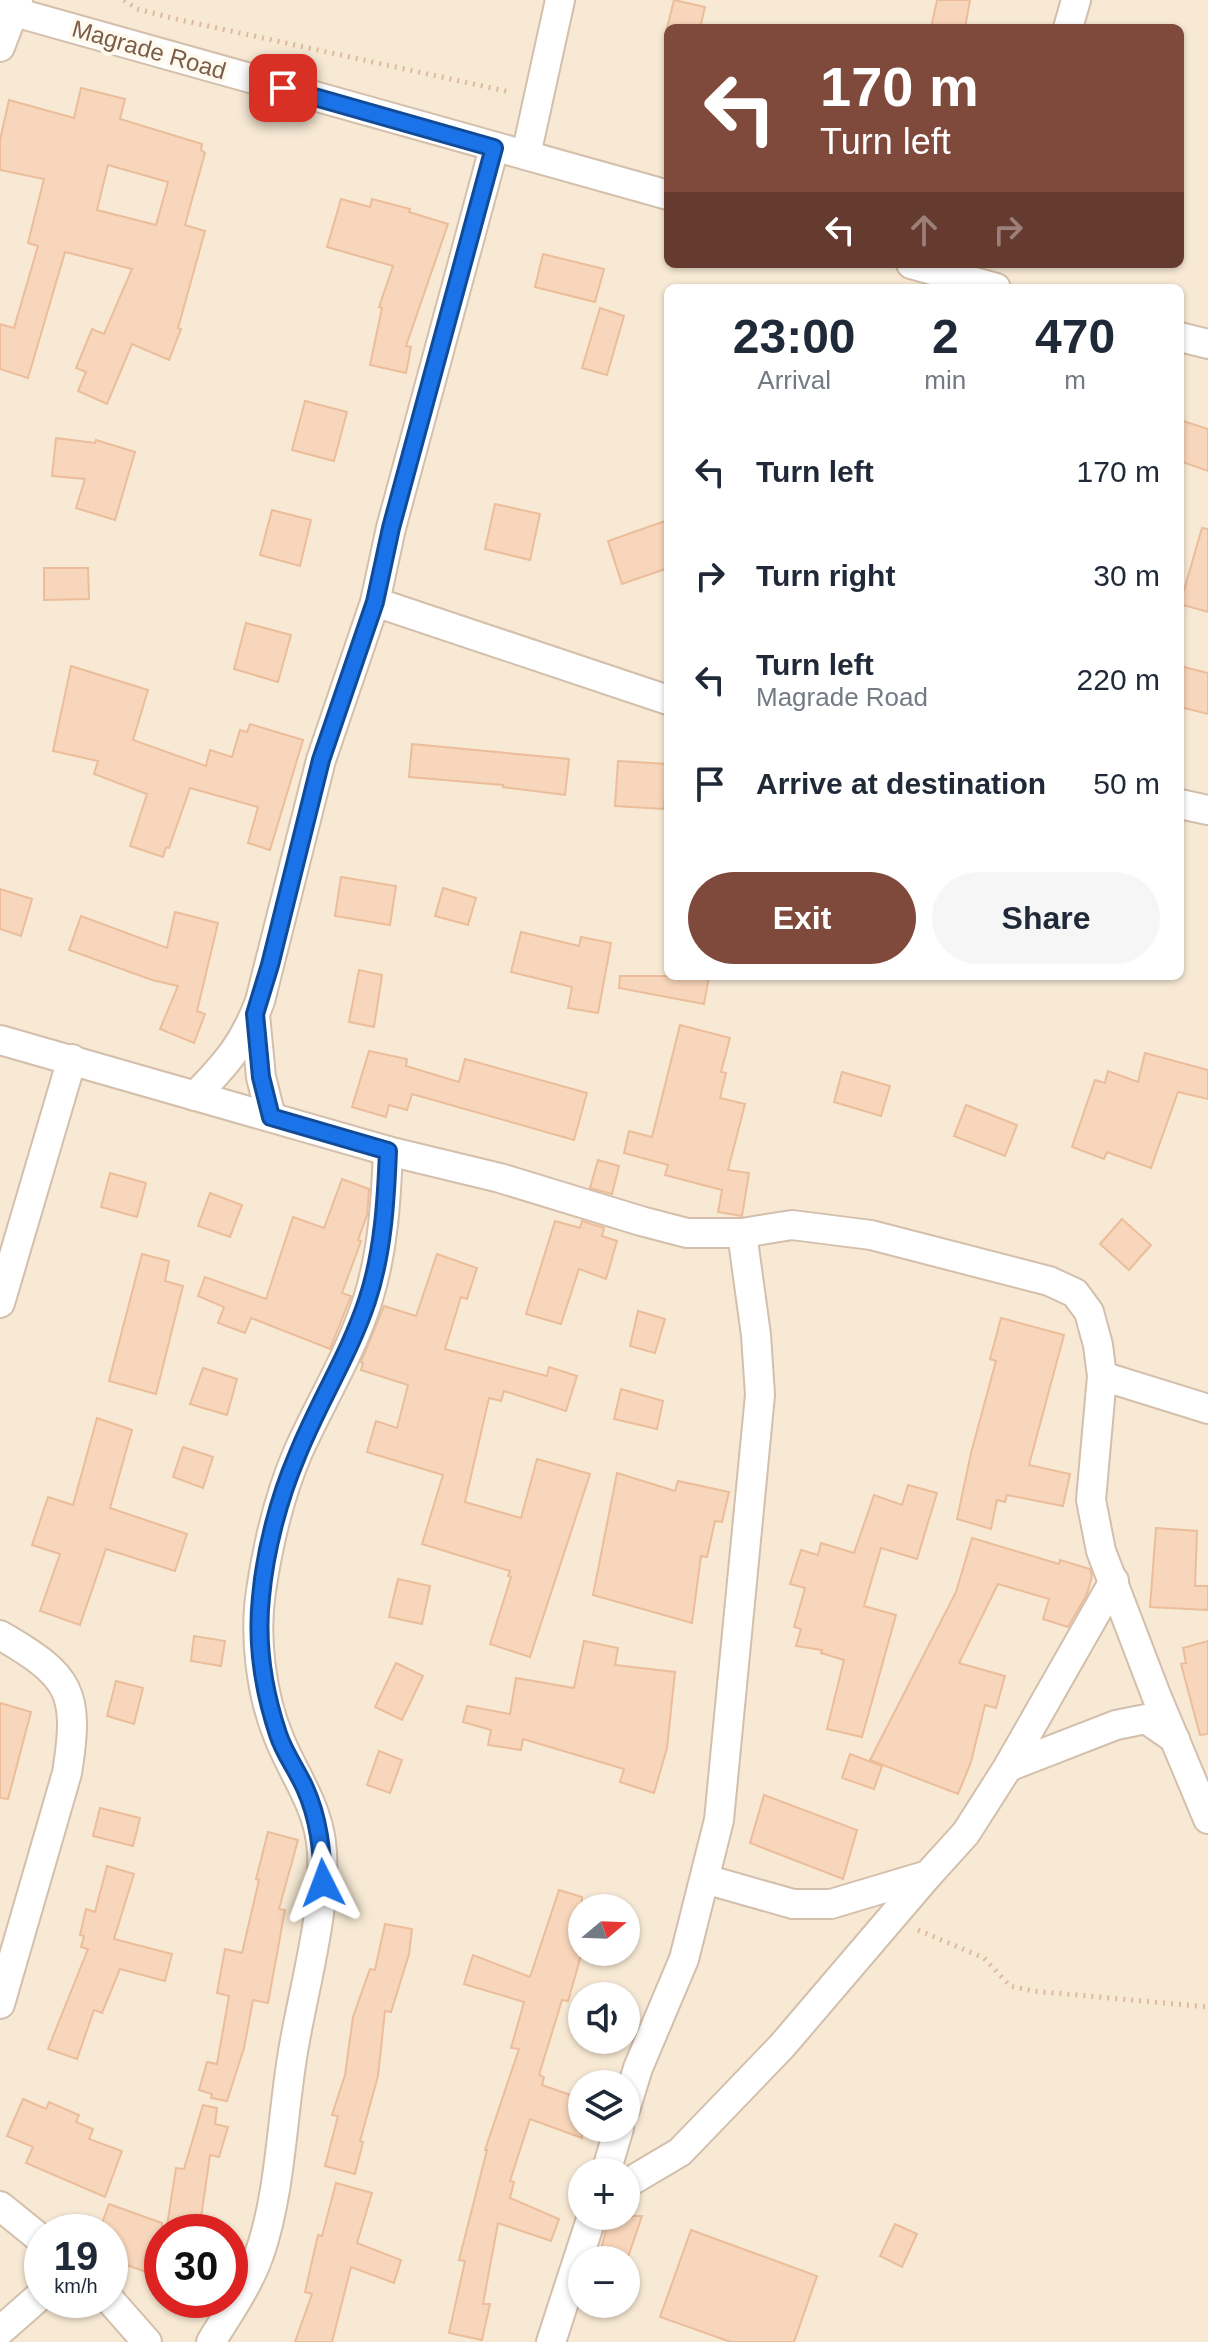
<!DOCTYPE html>
<html lang="en">
<head>
<meta charset="utf-8">
<style>
	:root { --surface:#fff; --page:#f6f6f7; --text:#1f2937; --muted:#747a83; --accent:#7f4a3b }
	body { margin:0; font-family:Helvetica,sans-serif; background:var(--page); color:var(--text); height:100vh; display:flex; flex-direction:column; font-size:30px; white-space:nowrap }
	* { box-sizing:border-box; margin:0 }
	p { font-size:26px; color:var(--muted) }
	.icon { flex:none; width:44px; height:44px; fill:none; stroke:currentColor; stroke-width:2; stroke-linecap:round; stroke-linejoin:round }
	.map { position:relative; flex:1; overflow:hidden }
	.side { position:absolute; left:664px; top:284px; width:520px; height:696px; display:flex; flex-direction:column; background:var(--surface); border-radius:12px; box-shadow:0 2px 6px #0004 }
	.side>* { flex:none }
	.hud { position:absolute; left:664px; top:24px; width:520px; height:244px; border-radius:12px; box-shadow:0 2px 6px #0004; background:#7f4a3b; color:#fff; overflow:hidden }
	.needle { width:52px; rotate:71deg }
	.controls { position:absolute; left:568px; top:1894px; display:grid; gap:16px }
	.controls a { display:grid; place-items:center; width:72px; height:72px; border-radius:50%; background:var(--surface); box-shadow:0 2px 6px #0004; font-size:40px }
	.speed { position:absolute; left:24px; top:2214px; display:flex; gap:16px; font-size:40px; font-weight:700; text-align:center }
	.speed>* { display:grid; place-content:center; width:104px; height:104px; border-radius:50%; background:var(--surface); box-shadow:0 2px 6px #0004; line-height:1 }
	.speed small { font-size:20px; font-weight:400 }
	.speed .limit { border:12px solid #d22; background:#fff; color:#111 }
	.pin { position:absolute; display:grid; place-items:center; width:68px; height:68px; color:#fff; margin:-34px; border-radius:16px; box-shadow:0 4px 12px #0006 }
	.me { position:absolute; width:88px; margin:-44px; rotate:357deg; stroke-linejoin:round; filter:drop-shadow(0 0 6px #0008) }
	.turn { display:flex; align-items:center; gap:28px; height:168px; padding:0 24px; font-size:36px }
	.turn .icon { width:104px; height:104px; stroke-width:2.5 }
	.turn b { display:block; font-size:56px; line-height:68px }
	.lanes { display:flex; align-items:center; height:76px; padding:0 24px; background:#0003; justify-content:center; gap:40px; direction:ltr }
	.lanes .off { opacity:.35 }
	.eta { display:flex; justify-content:space-evenly; align-items:center; height:136px; text-align:center }
	.eta b { font-size:48px; font-weight:700; line-height:56px }
	.cta { display:flex; gap:16px; margin-top:auto; padding:16px 24px }
	.cta a { flex:1; height:92px; border-radius:48px; background:var(--accent); color:#fff; font-size:32px; font-weight:700; line-height:92px; text-align:center }
	.cta a+a { background:var(--page); color:var(--text) }
	ul { padding:0; list-style:none }
	li { display:flex; align-items:center; gap:24px; height:104px; padding:0 24px }
	li div { flex:1 }
	li b { display:block; font-size:30px }
	li em { font-style:normal }
	.map>svg:first-child { display:block }
</style>
</head>
<body>
<div class="map">
<svg width="1208" height="2342" viewBox="0 0 1208 2342">
	<rect width="100%" height="100%" fill="#fff7e7"/>
	<!-- residential -->
	<path fill="#f7e9d4" fill-rule="evenodd" d="M0 0H1208V2342H0ZM668 28H1180V264H668ZM668 288H1180V976H668ZM582 1908H626V1952H582ZM582 1996H626V2040H582ZM582 2084H626V2128H582ZM582 2172H626V2216H582ZM42 2232H110V2300H42ZM162 2232H230V2300H162ZM582 2260H626V2304H582Z"/>
	<!-- building -->
	<g fill="#f7d6bb" stroke="#ecbd9a" stroke-width="2" fill-rule="evenodd">
		<polygon points="674,0 705,7 700,28 667,28"/>
		<polygon points="937,0 970,0 965,28 931,28"/>
		<path d="M81 88 125 99 120 119 202 144 201 150 205 153 185 225 205 231 178 328 181 329 169 360 132 344 107 404 78 391 86 372 76 368 92 329 104 334 132 269 65 252 28 378 0 369V324L14 328 38 246 28 243 44 179 0 170V140L9 100 74 118ZM108 165 168 182 156 225 97 210Z"/>
		<polygon points="341,199 370,207 372,199 410,209 409,212 448,224 406,346 411,347 406,373 370,365 382,308 379,307 393,266 327,247"/>
		<polygon points="543,254 604,269 595,302 535,287"/>
		<polygon points="600,308 624,316 607,375 582,368"/>
		<polygon points="305,401 347,412 334,461 292,450"/>
		<polygon points="1180,420 1208,429 1208,471 1180,461"/>
		<polygon points="56,438 95,443 96,440 135,452 115,520 76,508 85,479 52,476"/>
		<polygon points="495,504 540,514 530,560 485,549"/>
		<polygon points="272,510 311,520 300,566 260,555"/>
		<polygon points="668,520 668,568 622,584 608,541"/>
		<polygon points="1202,528 1208,529 1208,612 1180,604"/>
		<polygon points="44,568 88,568 89,599 44,600"/>
		<polygon points="246,623 291,635 278,682 234,669"/>
		<polygon points="71,666 148,690 133,740 206,766 210,750 232,757 240,730 247,732 250,724 303,740 270,850 248,843 258,807 190,788 169,848 166,847 163,857 130,846 147,794 94,774 98,761 53,751"/>
		<polygon points="1180,666 1208,673 1208,714 1180,707"/>
		<polygon points="412,744 569,759 565,795 503,787 503,785 409,777"/>
		<polygon points="618,761 667,764 664,809 615,806"/>
		<polygon points="341,877 396,886 390,925 335,916"/>
		<polygon points="443,888 476,898 468,925 435,916"/>
		<polygon points="0,889 32,899 21,936 0,929"/>
		<polygon points="175,912 218,923 197,1011 205,1014 194,1043 160,1029 178,986 152,980 69,950 81,916 167,948"/>
		<polygon points="521,932 579,946 581,937 611,943 598,1013 568,1008 572,987 511,972"/>
		<polygon points="359,970 382,975 374,1027 349,1022"/>
		<polygon points="620,976 709,976 704,1004 619,988"/>
		<polygon points="680,1025 730,1038 721,1072 726,1073 720,1098 745,1104 728,1170 749,1173 742,1216 718,1212 722,1190 665,1175 668,1165 624,1153 629,1131 652,1137"/>
		<polygon points="369,1051 407,1059 406,1066 459,1082 465,1059 587,1093 574,1140 412,1094 407,1110 389,1105 386,1117 352,1107"/>
		<polygon points="1145,1053 1208,1070 1208,1099 1178,1092 1151,1168 1107,1152 1104,1159 1072,1147 1095,1080 1105,1083 1108,1071 1138,1082"/>
		<polygon points="842,1072 890,1086 881,1116 834,1102"/>
		<polygon points="966,1105 1017,1125 1005,1156 954,1136"/>
		<polygon points="598,1160 619,1166 612,1194 590,1188"/>
		<polygon points="110,1173 146,1183 137,1217 101,1207"/>
		<polygon points="342,1179 369,1189 367,1215 358,1240 361,1241 342,1293 351,1296 330,1349 251,1318 245,1333 218,1323 224,1307 198,1296 205,1277 266,1299 293,1217 324,1228"/>
		<polygon points="210,1193 242,1205 230,1237 198,1226"/>
		<polygon points="1122,1219 1151,1245 1129,1270 1100,1244"/>
		<polygon points="555,1221 580,1228 582,1221 604,1228 602,1236 617,1241 606,1279 579,1269 561,1324 526,1314"/>
		<polygon points="142,1254 169,1261 165,1281 183,1286 156,1394 109,1381"/>
		<polygon points="437,1254 477,1268 467,1299 461,1297 445,1349 547,1376 549,1367 577,1376 566,1411 504,1391 501,1401 489,1398 465,1502 521,1518 537,1459 590,1474 530,1657 490,1644 511,1577 508,1576 510,1571 422,1544 443,1475 367,1452 376,1421 397,1428 408,1385 361,1370 363,1363 361,1362 384,1306 416,1316"/>
		<polygon points="638,1311 665,1319 655,1353 630,1346"/>
		<polygon points="1001,1318 1064,1335 1029,1465 1070,1474 1063,1506 1007,1495 1005,1502 997,1500 991,1529 957,1519 971,1453 996,1361 990,1359"/>
		<polygon points="203,1368 237,1379 227,1415 190,1404"/>
		<polygon points="621,1389 663,1401 657,1429 614,1419"/>
		<polygon points="97,1418 132,1430 110,1508 187,1534 175,1571 106,1549 80,1625 40,1611 60,1554 32,1545 48,1497 73,1505"/>
		<polygon points="183,1447 213,1457 203,1488 173,1477"/>
		<polygon points="617,1473 675,1491 678,1481 729,1492 722,1522 715,1521 707,1557 701,1556 692,1623 593,1595"/>
		<polygon points="908,1485 937,1493 917,1559 881,1548 864,1606 896,1615 862,1737 827,1729 844,1660 821,1653 822,1650 796,1646 801,1629 794,1627 805,1588 790,1584 801,1550 818,1555 821,1543 854,1553 874,1495 902,1505"/>
		<polygon points="1156,1528 1197,1531 1195,1586 1208,1586 1208,1610 1150,1607"/>
		<polygon points="972,1538 1059,1564 1060,1560 1090,1569 1092,1576 1087,1594 1068,1627 1043,1619 1049,1599 998,1584 959,1663 1005,1676 996,1708 985,1705 971,1762 958,1794 870,1760 956,1592"/>
		<polygon points="398,1579 430,1586 422,1624 389,1617"/>
		<polygon points="194,1636 225,1641 221,1666 191,1661"/>
		<polygon points="584,1641 618,1648 615,1665 675,1672 667,1748 654,1793 620,1782 624,1769 523,1739 521,1750 488,1745 491,1730 463,1722 467,1706 510,1714 516,1678 574,1688"/>
		<polygon points="1208,1641 1208,1734 1200,1735 1181,1664 1186,1663 1183,1648"/>
		<polygon points="396,1663 423,1676 402,1720 375,1707"/>
		<polygon points="116,1681 143,1688 134,1724 107,1716"/>
		<polygon points="0,1703 31,1712 8,1799 0,1798"/>
		<polygon points="379,1751 402,1760 390,1793 367,1785"/>
		<polygon points="850,1754 882,1766 874,1789 842,1778"/>
		<polygon points="764,1795 857,1830 843,1879 750,1843"/>
		<polygon points="100,1808 140,1818 133,1846 93,1836"/>
		<polygon points="268,1832 298,1840 279,1909 285,1910 268,2003 253,2000 244,2048 227,2101 211,2098 212,2094 199,2090 207,2062 217,2064 229,1996 217,1993 225,1949 242,1953 259,1880 256,1879"/>
		<polygon points="107,1866 134,1874 114,1939 172,1954 165,1981 120,1969 102,2013 94,2010 77,2059 48,2049 88,1949 81,1947 84,1936 80,1935 86,1909 95,1912"/>
		<polygon points="559,1890 582,1897 582,1952 568,2001 562,2000 539,2075 544,2077 542,2085 582,2099 582,2138 530,2119 510,2181 514,2182 510,2198 559,2219 551,2241 498,2223 483,2304 490,2304 482,2340 449,2333 465,2261 459,2260 487,2150 485,2150 519,2049 511,2048 524,2002 464,1984 473,1955 530,1977"/>
		<polygon points="385,1924 412,1929 409,1954 391,2012 385,2011 378,2076 360,2141 363,2142 355,2174 325,2166 338,2116 332,2115 345,2075 353,2017 370,1969 375,1970"/>
		<polygon points="23,2099 46,2109 49,2102 79,2115 76,2122 93,2129 89,2139 122,2151 105,2197 26,2163 33,2147 7,2136"/>
		<polygon points="203,2105 217,2108 215,2124 228,2127 219,2157 210,2155 199,2232 166,2232 176,2168 184,2169"/>
		<polygon points="336,2183 372,2193 357,2243 401,2260 394,2283 351,2267 332,2342 295,2342 312,2294 305,2292 318,2235 322,2236"/>
		<polygon points="109,2204 162,2223 162,2271 151,2268 149,2273 110,2259 110,2232 99,2232"/>
		<polygon points="610,2216 642,2216 626,2263 626,2260 598,2260"/>
		<polygon points="895,2224 917,2234 902,2267 880,2256"/>
		<polygon points="691,2230 817,2276 794,2342 731,2342 660,2317"/>
	</g>
	<g fill="none" stroke-linecap="round" stroke-linejoin="round">
		<!-- minor casing -->
		<g stroke="#d3bfab" stroke-width="32">
			<g id="minor">
				<polyline points="0,8 668,195"/>
				<polyline points="1068,28 1076,0"/>
				<polyline points="0,47 18,0"/>
				<polyline points="526,155 560,0"/>
				<polyline points="911,264 996,288"/>
				<polyline points="1180,337 1208,344"/>
				<polyline points="375,602 668,700"/>
				<polyline points="1180,804 1208,810"/>
				<polyline points="255,1015 261,1077 271,1117"/>
				<polyline points="0,1040 388,1151 500,1178 641,1221 687,1233 742,1233 756,1335 760,1395 719,1820 684,1959 638,2068 626,2107"/>
				<path d="M195 1096C226 1064 244 1044 260 1001L321 760 375 602 391 528 494 148"/>
				<polyline points="742,1233 792,1225 871,1235 1049,1281 1075,1293 1089,1312 1098,1345 1102,1376 1091,1500 1101,1551 1156,1695 1208,1819"/>
				<polyline points="0,1303 72,1059"/>
				<polyline points="1102,1376 1208,1409"/>
				<path d="M0 1635C71 1676 80 1692 67 1773L0 2004"/>
				<polyline points="1008,1767 1116,1725 1146,1719 1175,1739"/>
				<polyline points="705,1879 793,1904 831,1904 928,1875 966,1833 1008,1767 1114,1581"/>
				<polyline points="606,2172 619,2128"/>
				<polyline points="626,2184 680,2152 782,2046 928,1875"/>
				<polyline points="0,2206 42,2240"/>
				<polyline points="110,2300 147,2342"/>
				<polyline points="0,2331 42,2294"/>
				<path d="M211 2342C228 2314 248 2286 259 2255 280 2196 282 2120 292 2058 302 1992 329 1906 321 1842 316 1803 293 1773 279 1738 261 1695 254 1636 261 1591 268 1544 279 1496 298 1452 321 1401 351 1353 368 1299 383 1251 386 1201 388 1151"/>
				<polyline points="551,2342 592,2216"/>
			</g>
		</g>
		<!-- path -->
		<g stroke="#ddba9e" stroke-width="5" stroke-dasharray="2 6" stroke-linecap="butt">
			<polyline points="124,0 137,9 176,19 510,92"/>
			<polyline points="918,1930 984,1958 1010,1986 1033,1991 1208,2007"/>
		</g>
		<!-- minor -->
		<use href="#minor" stroke="#fff" stroke-width="28"/>
	</g>
	<g fill="none" stroke-linecap="round" stroke-linejoin="round">
		<!-- route casing -->
		<g stroke="#114b97" stroke-width="20">
			<path id="route" d="M283 88 494 148 391 528 375 602 321 760 270 965 255 1014 261 1077 271 1117 388 1151C386 1201 383 1253 367 1301 349 1355 318 1403 297 1456 279 1498 265 1551 261 1597 256 1644 263 1689 278 1734 284 1753 297 1770 305 1788 319 1819 322 1851 323 1883"/>
		</g>
		<!-- route -->
		<use href="#route" stroke="#1a73e8" stroke-width="14"/>
	</g>
	<g text-anchor="middle" stroke-width="8" stroke-linejoin="round" paint-order="stroke">
		<!-- street labels -->
		<g font-size="24" fill="#7c5d48" stroke="#fffaf0">
			<text transform="translate(149 50) rotate(16)" y="8">Magrade Road</text>
		</g>
	</g>
</svg>
<div class="controls">
<a><svg class="needle" viewBox="-14 -14 28 28"><path d="M0-13l5 13h-10z" fill="#e53935"/><path d="M0 13l5-13h-10z" fill="#747a83"/></svg></a>
<a><svg class="icon" aria-label="sound" viewBox="0 0 24 24"><path d="M4 9h4l5-4v14l-5-4H4zM17 9q2 3 0 6"/></svg></a>
<a><svg class="icon" aria-label="layers" viewBox="0 0 24 24"><path d="M12 4l9 5-9 5-9-5zM3 14l9 5 9-5"/></svg></a>
<a>+</a>
<a>−</a>
</div>
<div class="speed"><div>19<small>km/h</small></div><div class="limit">30</div></div>
<div class="pin" style="left:283px;top:88px;background:#d93025"><svg class="icon" aria-label="arrive" viewBox="0 0 24 24"><path d="M6 21V4h12l-3 4 3 4H6"/></svg></div>
<svg class="me" style="left:323px;top:1883px" viewBox="-20 -20 40 40"><path d="M0-17L14 15 0 8-14 15z" fill="#1a73e8" stroke="#fff" stroke-width="4"/></svg>
<div class="hud">
<div class="turn"><svg class="icon" aria-label="left" viewBox="0 0 24 24"><path d="M17 20v-9H6M10 6l-5 5 5 5"/></svg><div><b>170 m</b>Turn left</div></div>
<div class="lanes"><svg class="icon" aria-label="left" viewBox="0 0 24 24"><path d="M17 20v-9H6M10 6l-5 5 5 5"/></svg><svg class="icon off" aria-label="ahead" viewBox="0 0 24 24"><path d="M12 20V5M6 11l6-6 6 6"/></svg><svg class="icon off" aria-label="right" viewBox="0 0 24 24"><path d="M7 20v-9h11M14 6l5 5-5 5"/></svg></div>
</div>
<section class="side">
<div class="eta">
<div><b>23:00</b><p>Arrival</p></div>
<div><b>2</b><p>min</p></div>
<div><b>470</b><p>m</p></div>
</div>
<ul>
<li><svg class="icon" aria-label="left" viewBox="0 0 24 24"><path d="M17 20v-9H6M10 6l-5 5 5 5"/></svg><div><b>Turn left</b></div><em>170 m</em></li>
<li><svg class="icon" aria-label="right" viewBox="0 0 24 24"><path d="M7 20v-9h11M14 6l5 5-5 5"/></svg><div><b>Turn right</b></div><em>30 m</em></li>
<li><svg class="icon" aria-label="left" viewBox="0 0 24 24"><path d="M17 20v-9H6M10 6l-5 5 5 5"/></svg><div><b>Turn left</b><p>Magrade Road</p></div><em>220 m</em></li>
<li><svg class="icon" aria-label="arrive" viewBox="0 0 24 24"><path d="M6 21V4h12l-3 4 3 4H6"/></svg><div><b>Arrive at destination</b></div><em>50 m</em></li>
</ul>
<div class="cta"><a>Exit</a><a>Share</a></div>
</section>
</div>
</body>
</html>
